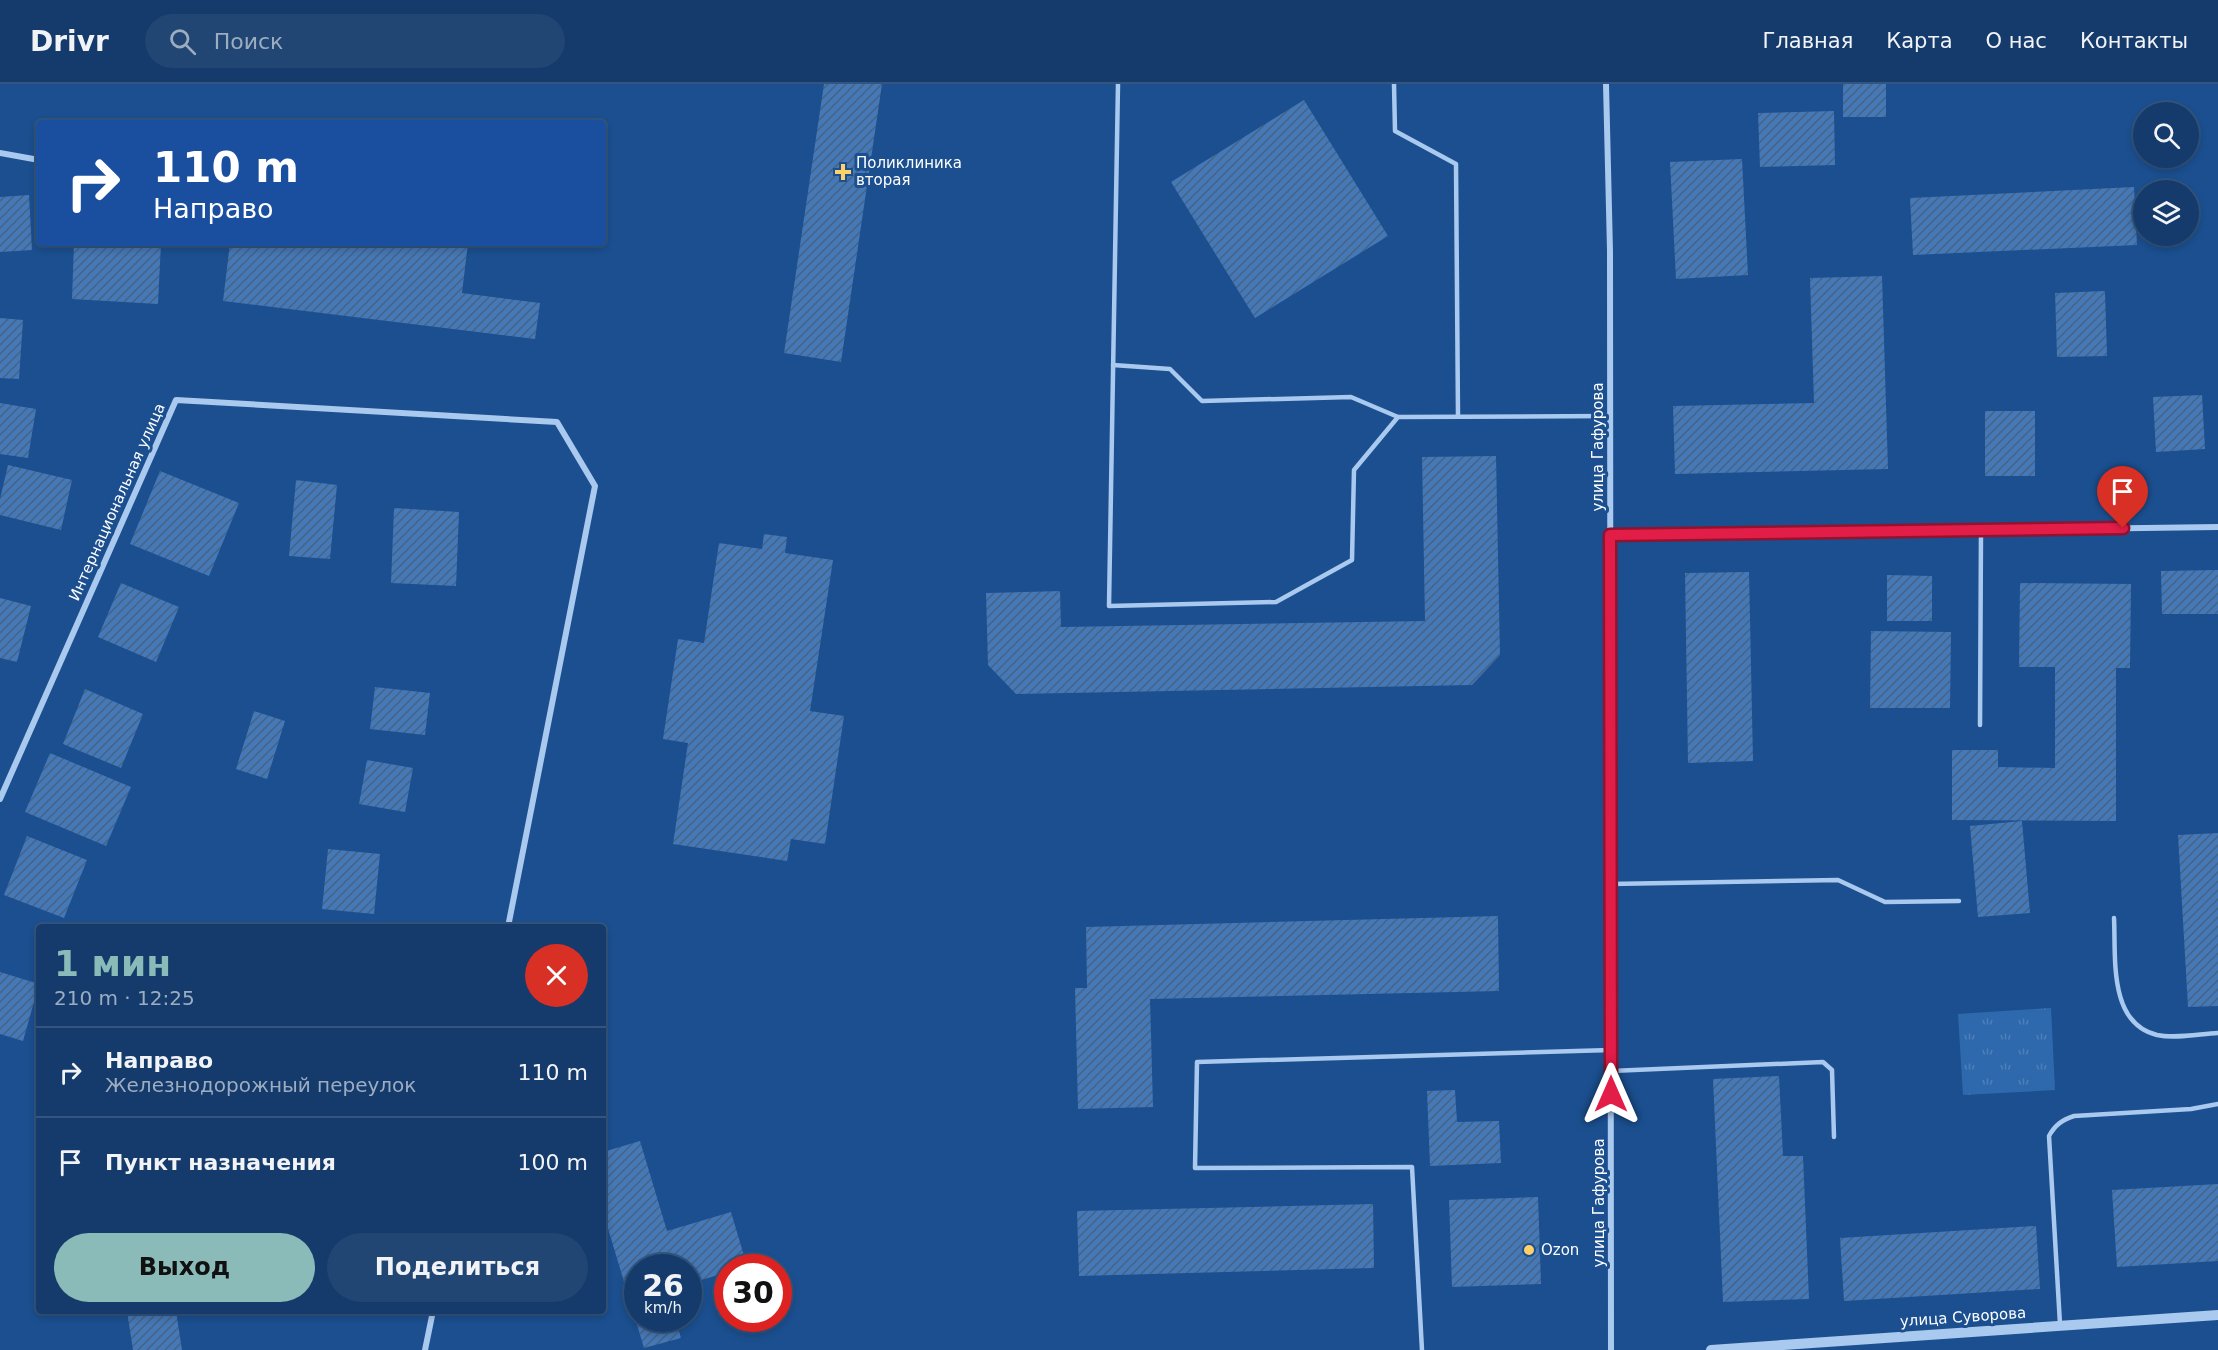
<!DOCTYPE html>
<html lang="ru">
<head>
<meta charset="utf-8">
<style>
	:root { --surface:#143b6b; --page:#214673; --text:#f1f3f6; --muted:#9dadc1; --line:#33557e; --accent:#8bbbb9 }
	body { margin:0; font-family:"DejaVu Sans",sans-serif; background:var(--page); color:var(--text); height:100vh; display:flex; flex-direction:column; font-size:22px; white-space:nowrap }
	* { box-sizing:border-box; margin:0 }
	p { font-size:20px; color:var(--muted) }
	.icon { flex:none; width:33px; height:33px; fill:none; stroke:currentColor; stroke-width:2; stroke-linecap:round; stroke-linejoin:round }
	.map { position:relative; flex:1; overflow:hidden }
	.drawer { position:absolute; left:36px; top:840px; width:570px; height:390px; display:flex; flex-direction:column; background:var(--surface); border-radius:6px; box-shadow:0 3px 9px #0003,0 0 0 2px var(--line) }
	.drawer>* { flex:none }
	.guide { position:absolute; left:36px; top:36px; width:570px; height:126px; border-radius:6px; box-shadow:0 3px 9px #0003,0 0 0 2px var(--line); background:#1a4fa0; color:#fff; overflow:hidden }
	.buttons { position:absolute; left:2133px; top:18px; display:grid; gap:12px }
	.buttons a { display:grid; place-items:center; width:66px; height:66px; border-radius:50%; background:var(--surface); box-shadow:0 3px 9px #0003,0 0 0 2px var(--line); font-size:30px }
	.speed { position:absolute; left:624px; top:1170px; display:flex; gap:12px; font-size:30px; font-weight:700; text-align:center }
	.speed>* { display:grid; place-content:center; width:78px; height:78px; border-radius:50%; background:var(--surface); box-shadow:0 3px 9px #0003,0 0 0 2px var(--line); line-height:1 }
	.speed small { font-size:15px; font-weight:400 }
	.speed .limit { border:9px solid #d22; background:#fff; color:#111 }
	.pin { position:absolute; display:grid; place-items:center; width:51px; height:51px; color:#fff; margin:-62px -26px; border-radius:50% 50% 50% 0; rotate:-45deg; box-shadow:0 0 6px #0007 }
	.pin .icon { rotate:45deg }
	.me { position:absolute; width:66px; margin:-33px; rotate:0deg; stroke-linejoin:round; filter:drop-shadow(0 0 4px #0008) }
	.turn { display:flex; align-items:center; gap:21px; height:126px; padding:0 18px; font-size:27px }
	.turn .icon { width:78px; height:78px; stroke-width:2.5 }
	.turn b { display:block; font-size:42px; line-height:51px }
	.round { display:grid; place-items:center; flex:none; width:63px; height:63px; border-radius:32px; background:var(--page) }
	.headline { display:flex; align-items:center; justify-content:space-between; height:102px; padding:0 18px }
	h1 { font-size:36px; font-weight:700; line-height:45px; color:var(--accent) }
	.button { display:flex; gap:12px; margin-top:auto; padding:12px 18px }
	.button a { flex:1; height:69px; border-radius:36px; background:var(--accent); color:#111; font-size:24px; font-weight:700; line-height:69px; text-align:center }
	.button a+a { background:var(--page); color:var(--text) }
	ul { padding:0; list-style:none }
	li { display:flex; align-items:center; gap:18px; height:90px; padding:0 18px; border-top:2px solid var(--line) }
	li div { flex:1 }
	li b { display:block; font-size:22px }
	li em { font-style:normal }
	header { display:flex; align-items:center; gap:36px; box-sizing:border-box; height:84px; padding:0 30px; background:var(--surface); border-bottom:2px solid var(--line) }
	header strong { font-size:28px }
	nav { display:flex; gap:33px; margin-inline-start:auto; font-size:21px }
	.search { width:420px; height:54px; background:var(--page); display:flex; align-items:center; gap:15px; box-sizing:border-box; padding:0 21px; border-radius:33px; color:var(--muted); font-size:22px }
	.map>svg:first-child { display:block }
</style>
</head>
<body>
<header>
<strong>Drivr</strong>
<div class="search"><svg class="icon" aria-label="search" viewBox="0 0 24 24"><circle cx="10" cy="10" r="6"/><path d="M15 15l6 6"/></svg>Поиск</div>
<nav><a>Главная</a><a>Карта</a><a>О нас</a><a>Контакты</a></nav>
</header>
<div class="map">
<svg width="2218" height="1266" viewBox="0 0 2218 1266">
	<defs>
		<pattern id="park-tufts" width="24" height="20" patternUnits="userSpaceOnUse" patternTransform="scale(1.5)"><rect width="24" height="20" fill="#2e69ad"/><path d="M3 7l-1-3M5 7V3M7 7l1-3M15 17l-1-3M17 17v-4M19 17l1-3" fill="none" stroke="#4d80b9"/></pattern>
		<pattern id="building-hatch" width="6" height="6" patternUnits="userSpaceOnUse" patternTransform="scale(1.5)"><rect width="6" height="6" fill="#4478b7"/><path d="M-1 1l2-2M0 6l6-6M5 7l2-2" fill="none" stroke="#486282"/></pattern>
	</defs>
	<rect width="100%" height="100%" fill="#1b4f8f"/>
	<!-- park -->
	<polygon fill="url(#park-tufts)" points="2051,924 2055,1006 1963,1011 1958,930"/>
	<!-- building -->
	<g fill="url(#building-hatch)">
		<polygon points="824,0 882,0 841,278 784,269"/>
		<rect x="1843" y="0" width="43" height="33"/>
		<polygon points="1304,16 1388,152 1255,234 1171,98"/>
		<polygon points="1834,27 1835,81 1760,83 1758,29"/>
		<polygon points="1742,75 1748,191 1676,195 1670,78"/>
		<polygon points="2134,103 2137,161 1913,171 1910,114"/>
		<polygon points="29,111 32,166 0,168 0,113"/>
		<polygon points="74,159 161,159 158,220 72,215"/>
		<polygon points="230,159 372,159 412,164 413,159 468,159 462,209 540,219 535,255 223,217"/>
		<polygon points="1882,192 1888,385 1675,390 1673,322 1814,319 1810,194"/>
		<polygon points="2105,207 2107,272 2057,273 2055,209"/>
		<polygon points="0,234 23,236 19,295 0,294"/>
		<polygon points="2202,311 2205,365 2156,368 2153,313"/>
		<polygon points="0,319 36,325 28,374 0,370"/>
		<rect x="1985" y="327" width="50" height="65"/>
		<polygon points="1496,372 1500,571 1472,601 1016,610 988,581 986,509 1060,507 1061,543 1425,537 1422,373"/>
		<polygon points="8,381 72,396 61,446 0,431 0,415"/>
		<polygon points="160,387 239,419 209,492 130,460"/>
		<polygon points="296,396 337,401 330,475 289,472"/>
		<polygon points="394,424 459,428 456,502 391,499"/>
		<polygon points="764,450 787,453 785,469 833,476 810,627 844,632 825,760 791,755 787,777 673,760 688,659 663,655 678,555 704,559 719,459 762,465"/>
		<polygon points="2218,486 2218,530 2162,530 2161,487"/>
		<polygon points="1749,488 1753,677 1688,679 1685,489"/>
		<polygon points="1887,491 1932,492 1932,537 1887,537"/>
		<polygon points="121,499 179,523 156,578 98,553"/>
		<polygon points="2020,499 2131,500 2130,584 2116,584 2116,737 1952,736 1952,666 1998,666 1998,683 2055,684 2055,583 2019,583"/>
		<polygon points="0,514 31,522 17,578 0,574"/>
		<polygon points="1871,547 1951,548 1950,624 1870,624"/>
		<polygon points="375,603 430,609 425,651 370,645"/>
		<polygon points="85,605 143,630 121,684 63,660"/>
		<polygon points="254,627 285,637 267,695 236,685"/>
		<polygon points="50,669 131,703 106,762 25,728"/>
		<polygon points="367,676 413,684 405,728 359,720"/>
		<polygon points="2022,737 2030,829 1978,833 1970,742"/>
		<polygon points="2218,749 2218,922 2188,923 2178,751"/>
		<polygon points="27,752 87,776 64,834 4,811"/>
		<polygon points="328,765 380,770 374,830 322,825"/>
		<polygon points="1498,832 1499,907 1150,915 1153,1023 1078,1025 1075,904 1087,904 1086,843"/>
		<polygon points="0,888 39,900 23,957 0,950"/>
		<polygon points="1779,992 1783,1072 1803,1072 1809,1215 1723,1218 1713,995"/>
		<polygon points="1455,1006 1457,1038 1499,1037 1501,1079 1430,1082 1427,1007"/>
		<polygon points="640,1057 667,1147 731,1128 747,1182 728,1184 728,1188 688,1200 688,1184 638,1184 638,1234 675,1234 681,1254 644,1264 603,1128 603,1068"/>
		<polygon points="2218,1100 2218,1177 2117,1183 2112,1106"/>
		<polygon points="1538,1113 1541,1200 1452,1203 1449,1116"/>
		<polygon points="1373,1120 1374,1184 1079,1192 1077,1127"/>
		<polygon points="2036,1142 2040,1205 1844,1217 1840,1154"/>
		<polygon points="127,1227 176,1227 182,1266 133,1266"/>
		<polygon points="328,1227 364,1227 364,1232"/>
	</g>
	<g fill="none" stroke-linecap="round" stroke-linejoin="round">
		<!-- service -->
		<g stroke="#a9c9ee" stroke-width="4.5">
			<polyline points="1118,0 1109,522 1276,518 1352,476 1354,386 1398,333 1610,332"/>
			<polyline points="1394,0 1395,47 1456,80 1458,332"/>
			<polyline points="1113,281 1170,285 1202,317 1351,313 1398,333"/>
			<polyline points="1980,641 1981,446"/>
			<polyline points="1610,800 1838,796 1885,818 1959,817"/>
			<path d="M2114 834C2116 873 2108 939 2157 951 2176 955 2199 950 2218 949"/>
			<polyline points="1611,987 1823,978 1832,986 1834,1053"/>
			<path d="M2060 1240 2049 1052C2055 1041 2062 1036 2074 1032L2191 1025 2218 1020"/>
			<polyline points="1422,1266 1412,1083 1195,1084 1197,978 1611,966"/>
		</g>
		<!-- minor -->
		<g stroke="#a9c9ee" stroke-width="6">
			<polyline points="1606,0 1610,167 1611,1266"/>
			<polyline points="0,69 39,76"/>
			<polyline points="1610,451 2218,443"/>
			<polyline points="0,715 176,316 557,338 595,402 508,843"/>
			<polyline points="425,1266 433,1227"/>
		</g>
		<!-- tertiary -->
		<polyline stroke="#a9c9ee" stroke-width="10" points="1711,1266 2218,1231"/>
	</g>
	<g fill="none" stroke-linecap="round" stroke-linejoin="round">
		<!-- route casing -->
		<g stroke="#92132f" stroke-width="15">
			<polyline id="route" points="1611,1010 1610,451 2123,444"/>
		</g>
		<!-- route -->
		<use href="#route" stroke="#e11d48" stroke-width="10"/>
	</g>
	<!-- markers -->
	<g fill="#ffd166" stroke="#1b4f8f" stroke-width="2">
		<path d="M840 79h6v6h6v6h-6v6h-6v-6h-6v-6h6z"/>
		<circle cx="1529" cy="1166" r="6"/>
	</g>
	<g text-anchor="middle" stroke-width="6" stroke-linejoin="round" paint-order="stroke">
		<!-- poi labels -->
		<g font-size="15" fill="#fff" stroke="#1b4f8f" text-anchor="start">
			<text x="856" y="84">Поликлиника<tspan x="856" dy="17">вторая</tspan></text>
			<text x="1541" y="1171">Ozon</text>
		</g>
		<!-- street labels -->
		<g font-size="15" fill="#fff" stroke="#1b4f8f">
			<text transform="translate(1598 363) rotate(-90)" y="5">улица Гафурова</text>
			<text transform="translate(117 418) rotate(-66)" y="5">Интернациональная улица</text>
			<text transform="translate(1599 1119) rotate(-90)" y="5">улица Гафурова</text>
			<text transform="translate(1963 1233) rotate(-4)" y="5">улица Суворова</text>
		</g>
	</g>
</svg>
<div class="buttons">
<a><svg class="icon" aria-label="search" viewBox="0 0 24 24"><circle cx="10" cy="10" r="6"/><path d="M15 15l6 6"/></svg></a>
<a><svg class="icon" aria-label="layers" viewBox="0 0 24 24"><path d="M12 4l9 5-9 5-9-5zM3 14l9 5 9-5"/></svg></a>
</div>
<div class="speed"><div>26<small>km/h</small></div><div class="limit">30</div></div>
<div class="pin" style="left:2123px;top:444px;background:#d93025"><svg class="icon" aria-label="arrive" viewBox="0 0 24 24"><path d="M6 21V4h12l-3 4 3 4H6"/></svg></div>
<svg class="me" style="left:1611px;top:1010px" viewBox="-20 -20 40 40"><path d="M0-17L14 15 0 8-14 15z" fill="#e11d48" stroke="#fff" stroke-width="4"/></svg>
<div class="guide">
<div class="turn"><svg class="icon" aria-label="right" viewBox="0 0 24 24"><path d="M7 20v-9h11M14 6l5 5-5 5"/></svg><div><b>110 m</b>Направо</div></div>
</div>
<section class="drawer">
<div class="headline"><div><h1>1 мин</h1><p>210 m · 12:25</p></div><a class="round" style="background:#d93025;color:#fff"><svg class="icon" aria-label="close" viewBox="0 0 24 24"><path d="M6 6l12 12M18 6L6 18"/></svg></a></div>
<ul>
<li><svg class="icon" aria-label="right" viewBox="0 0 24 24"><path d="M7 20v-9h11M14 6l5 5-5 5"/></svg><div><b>Направо</b><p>Железнодорожный переулок</p></div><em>110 m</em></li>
<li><svg class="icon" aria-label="arrive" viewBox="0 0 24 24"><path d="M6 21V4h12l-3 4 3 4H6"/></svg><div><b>Пункт назначения</b></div><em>100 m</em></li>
</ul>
<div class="button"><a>Выход</a><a>Поделиться</a></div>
</section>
</div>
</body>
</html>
